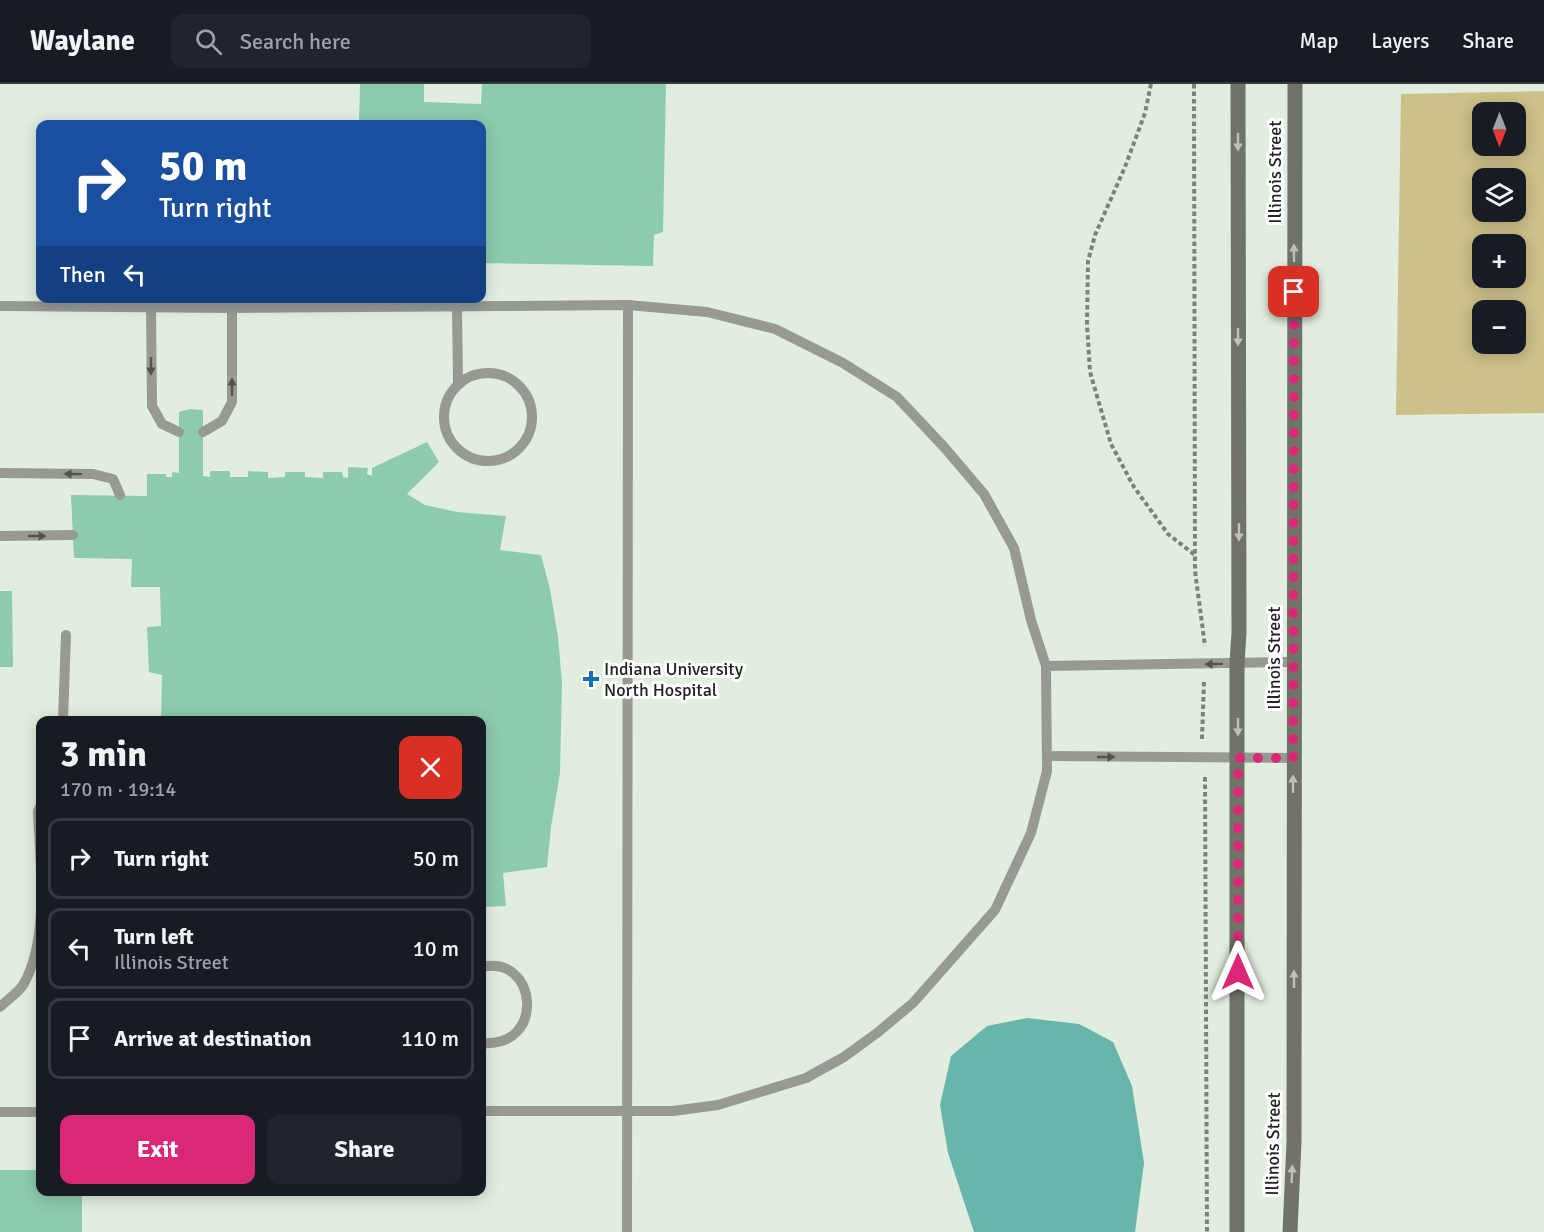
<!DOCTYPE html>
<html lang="en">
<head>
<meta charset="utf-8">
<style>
	:root { --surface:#171b24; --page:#20242c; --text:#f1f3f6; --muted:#9ea1a6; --line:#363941; --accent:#db2777 }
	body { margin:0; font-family:Signika,sans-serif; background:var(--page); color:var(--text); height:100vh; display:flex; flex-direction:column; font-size:22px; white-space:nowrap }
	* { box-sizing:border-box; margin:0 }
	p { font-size:20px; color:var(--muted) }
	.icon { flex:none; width:33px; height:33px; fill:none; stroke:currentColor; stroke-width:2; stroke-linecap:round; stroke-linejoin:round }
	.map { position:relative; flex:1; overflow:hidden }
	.drawer { position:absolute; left:36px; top:632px; width:450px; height:480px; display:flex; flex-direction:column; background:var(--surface); border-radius:12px; box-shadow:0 3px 15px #0003 }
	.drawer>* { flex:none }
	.top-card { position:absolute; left:36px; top:36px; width:450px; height:183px; border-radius:12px; box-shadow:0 3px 15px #0003; background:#1a4fa0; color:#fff; overflow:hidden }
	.needle { width:39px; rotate:180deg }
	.controls { position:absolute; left:1472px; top:18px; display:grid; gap:12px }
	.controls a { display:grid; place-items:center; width:54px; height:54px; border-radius:12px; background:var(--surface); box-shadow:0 3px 15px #0003; font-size:30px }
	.pin { position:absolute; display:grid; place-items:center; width:51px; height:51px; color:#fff; margin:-26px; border-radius:12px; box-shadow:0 3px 9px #0006 }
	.me { position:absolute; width:66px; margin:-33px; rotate:0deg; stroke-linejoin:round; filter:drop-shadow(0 0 4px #0008) }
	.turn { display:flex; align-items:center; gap:21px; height:126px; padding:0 24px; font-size:27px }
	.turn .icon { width:78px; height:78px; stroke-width:2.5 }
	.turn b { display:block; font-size:42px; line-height:51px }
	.then { display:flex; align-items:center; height:57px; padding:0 24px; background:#0003; gap:12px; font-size:22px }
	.round { display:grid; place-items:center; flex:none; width:63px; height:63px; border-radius:12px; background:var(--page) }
	.headline { display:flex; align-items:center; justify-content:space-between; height:102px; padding:0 24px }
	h1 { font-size:36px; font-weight:700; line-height:45px }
	.action { display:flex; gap:12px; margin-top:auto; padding:12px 24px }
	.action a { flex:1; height:69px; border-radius:12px; background:var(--accent); color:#fff; font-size:24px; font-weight:700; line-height:69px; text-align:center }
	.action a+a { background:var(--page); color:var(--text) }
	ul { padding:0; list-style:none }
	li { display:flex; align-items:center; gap:18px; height:81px; margin:0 12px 9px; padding:0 12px; border:3px solid var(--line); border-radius:12px }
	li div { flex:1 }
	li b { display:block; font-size:22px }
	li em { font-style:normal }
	header { display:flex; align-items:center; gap:36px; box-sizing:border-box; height:84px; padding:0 30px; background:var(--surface); border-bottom:2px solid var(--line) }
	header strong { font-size:28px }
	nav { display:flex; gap:33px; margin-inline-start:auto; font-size:21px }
	.search { width:420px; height:54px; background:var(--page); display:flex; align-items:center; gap:15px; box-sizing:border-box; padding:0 21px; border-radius:12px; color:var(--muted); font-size:22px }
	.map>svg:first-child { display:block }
</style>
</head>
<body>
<header>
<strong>Waylane</strong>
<div class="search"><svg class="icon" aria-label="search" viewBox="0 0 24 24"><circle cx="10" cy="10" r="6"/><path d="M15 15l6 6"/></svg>Search here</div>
<nav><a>Map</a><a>Layers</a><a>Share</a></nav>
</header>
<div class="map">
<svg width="1544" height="1148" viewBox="0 0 1544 1148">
	<rect width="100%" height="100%" fill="#e1eedf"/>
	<!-- green -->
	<path fill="#cdc088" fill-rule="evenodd" d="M1544 7V329L1396 331 1401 10ZM1482 28H1515V62H1482ZM1482 94H1515V128H1482ZM1482 160H1515V194H1482ZM1482 226H1515V260H1482Z"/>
	<!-- water -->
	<polygon fill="#68b5ab" points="1027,934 1079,940 1113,958 1132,1002 1144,1079 1135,1148 974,1148 948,1069 940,1021 951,972 987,942"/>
	<!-- building -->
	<g fill="#8ccbac">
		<polygon points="360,0 424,0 424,18 481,20 482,0 666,0 663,148 654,151 653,182 482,179 482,40 359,40"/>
		<polygon points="190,325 203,326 203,392 210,393 210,387 230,387 230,393 248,393 248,387 268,388 268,394 285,393 285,388 305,388 305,393 323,394 323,388 342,388 343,393 348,394 348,383 368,384 367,390 372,392 372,384 427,358 439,378 407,410 425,421 457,428 506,432 500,466 541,471 550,505 558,553 562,599 560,689 551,743 547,783 503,789 506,822 482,823 482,636 161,636 162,591 149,588 147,543 161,542 160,503 131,503 132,475 74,474 71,411 147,412 147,390 166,390 166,393 172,393 172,388 179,389 179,328"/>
		<polygon points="0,507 12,507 13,583 0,583"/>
		<polygon points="0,1086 40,1086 40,1107 82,1107 82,1148 0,1148"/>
	</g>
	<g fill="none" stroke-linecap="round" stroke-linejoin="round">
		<!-- path -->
		<g stroke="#7b847a" stroke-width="4" stroke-dasharray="4.5 3" stroke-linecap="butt">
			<polyline points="1151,0 1145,29 1125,83 1095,151 1088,177 1087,240 1090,288 1111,360 1134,403 1168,450 1195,471"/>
			<polyline points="1194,0 1195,487 1205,562"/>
			<polyline points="1202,655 1204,597"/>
			<polyline points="1205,693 1207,1148"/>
		</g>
		<!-- lane -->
		<g stroke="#979a92" stroke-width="10">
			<polyline points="0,222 232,224 628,221 707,228 775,245 843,279 897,313 944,363 984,410 1014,464 1031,536 1046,582 1047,687 1031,749 995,826 913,919 877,949 844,973 806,994 718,1021 673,1027 482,1027"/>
			<polyline points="457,222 458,300"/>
			<polyline points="151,223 152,322 162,340 179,348"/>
			<circle cx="488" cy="333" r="44"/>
			<polyline points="203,348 222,337 232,318 232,224"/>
			<polyline points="0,389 93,390 113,395 120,411"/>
			<polyline points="0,452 73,451"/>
			<polyline points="1046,582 1294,578"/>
			<polyline points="63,636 66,551"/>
			<polyline points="1047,672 1293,674"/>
			<path d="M482 883C537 870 547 964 482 959"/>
			<path d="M0 923C7 916 18 909 23 901 50 856 40 778 38 727L40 723"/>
			<polyline points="0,1028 40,1028"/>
			<polyline points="627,1148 628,221"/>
		</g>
		<!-- secondary -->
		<g stroke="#707368" stroke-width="15">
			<polyline points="1237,1148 1237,579 1239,549 1238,0"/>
			<polyline points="1290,1148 1294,1058 1295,0"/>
		</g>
	</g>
	<!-- one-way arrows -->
	<defs><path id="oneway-solid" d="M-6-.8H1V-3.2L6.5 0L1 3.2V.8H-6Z" transform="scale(1.5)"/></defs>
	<g fill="#bfc0bb">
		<use href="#oneway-solid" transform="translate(1238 58) rotate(90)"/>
		<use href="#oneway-solid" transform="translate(1294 169) rotate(-90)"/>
		<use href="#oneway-solid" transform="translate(1238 253) rotate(90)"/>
		<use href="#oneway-solid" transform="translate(1239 448) rotate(90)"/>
		<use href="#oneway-solid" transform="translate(1238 643) rotate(90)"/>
		<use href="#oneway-solid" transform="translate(1293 700) rotate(-90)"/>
		<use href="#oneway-solid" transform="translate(1294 895) rotate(-90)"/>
		<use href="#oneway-solid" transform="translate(1292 1090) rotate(-87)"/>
	</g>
	<g fill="#50544d">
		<use href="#oneway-solid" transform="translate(151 282) rotate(90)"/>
		<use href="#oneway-solid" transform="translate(232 303) rotate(-90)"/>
		<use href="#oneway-solid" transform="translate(73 390) rotate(-179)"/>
		<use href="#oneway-solid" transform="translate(37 452)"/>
		<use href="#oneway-solid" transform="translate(1214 580) rotate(179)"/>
		<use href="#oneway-solid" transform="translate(1106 673)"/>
	</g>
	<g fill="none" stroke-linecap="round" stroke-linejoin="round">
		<!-- route -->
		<polyline stroke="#db2777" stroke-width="10" stroke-dasharray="0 18" points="1238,888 1238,674 1293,674 1294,208"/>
	</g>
	<!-- markers -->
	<path fill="#136fbc" stroke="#fff" stroke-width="2" d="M588 586h6v6h6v6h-6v6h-6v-6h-6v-6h6z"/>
	<g text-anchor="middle" stroke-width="6" stroke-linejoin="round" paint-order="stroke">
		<!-- street labels -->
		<g font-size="18" fill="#20251f" stroke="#fff">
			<text transform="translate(1275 88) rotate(-90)" y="6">Illinois Street</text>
			<text transform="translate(1274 574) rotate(-90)" y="6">Illinois Street</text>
			<text transform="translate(1273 1060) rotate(-89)" y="6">Illinois Street</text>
		</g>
		<!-- poi labels -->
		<g font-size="18" fill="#20251f" stroke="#fff" text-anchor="start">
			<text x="604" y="591">Indiana University<tspan x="604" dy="21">North Hospital</tspan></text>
		</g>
	</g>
</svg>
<div class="controls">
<a><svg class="needle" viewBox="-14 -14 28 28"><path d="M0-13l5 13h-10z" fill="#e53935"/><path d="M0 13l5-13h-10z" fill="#9ea1a6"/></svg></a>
<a><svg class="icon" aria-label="layers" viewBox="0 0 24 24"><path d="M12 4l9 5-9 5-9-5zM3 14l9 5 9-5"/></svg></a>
<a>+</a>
<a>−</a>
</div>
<div class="pin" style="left:1294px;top:208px;background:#d93025"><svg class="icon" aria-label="arrive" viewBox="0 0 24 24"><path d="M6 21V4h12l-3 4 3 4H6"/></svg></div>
<svg class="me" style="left:1238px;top:888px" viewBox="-20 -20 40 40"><path d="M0-17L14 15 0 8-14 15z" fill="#db2777" stroke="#fff" stroke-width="4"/></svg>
<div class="top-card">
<div class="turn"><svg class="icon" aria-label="right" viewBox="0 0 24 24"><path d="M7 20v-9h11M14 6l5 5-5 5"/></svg><div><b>50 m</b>Turn right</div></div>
<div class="then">Then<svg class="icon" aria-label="left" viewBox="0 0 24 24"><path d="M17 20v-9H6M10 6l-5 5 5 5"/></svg></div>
</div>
<section class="drawer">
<div class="headline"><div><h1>3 min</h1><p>170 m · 19:14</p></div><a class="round" style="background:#d93025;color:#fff"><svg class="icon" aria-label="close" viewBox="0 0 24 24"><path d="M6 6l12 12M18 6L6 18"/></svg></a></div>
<ul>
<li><svg class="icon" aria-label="right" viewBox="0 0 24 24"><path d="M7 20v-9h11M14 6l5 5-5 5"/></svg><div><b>Turn right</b></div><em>50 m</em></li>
<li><svg class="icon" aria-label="left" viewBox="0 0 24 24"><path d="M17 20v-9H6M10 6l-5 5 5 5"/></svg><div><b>Turn left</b><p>Illinois Street</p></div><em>10 m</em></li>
<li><svg class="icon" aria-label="arrive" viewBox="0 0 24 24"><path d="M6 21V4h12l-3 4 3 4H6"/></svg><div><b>Arrive at destination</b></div><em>110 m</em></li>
</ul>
<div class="action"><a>Exit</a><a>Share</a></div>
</section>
</div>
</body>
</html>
